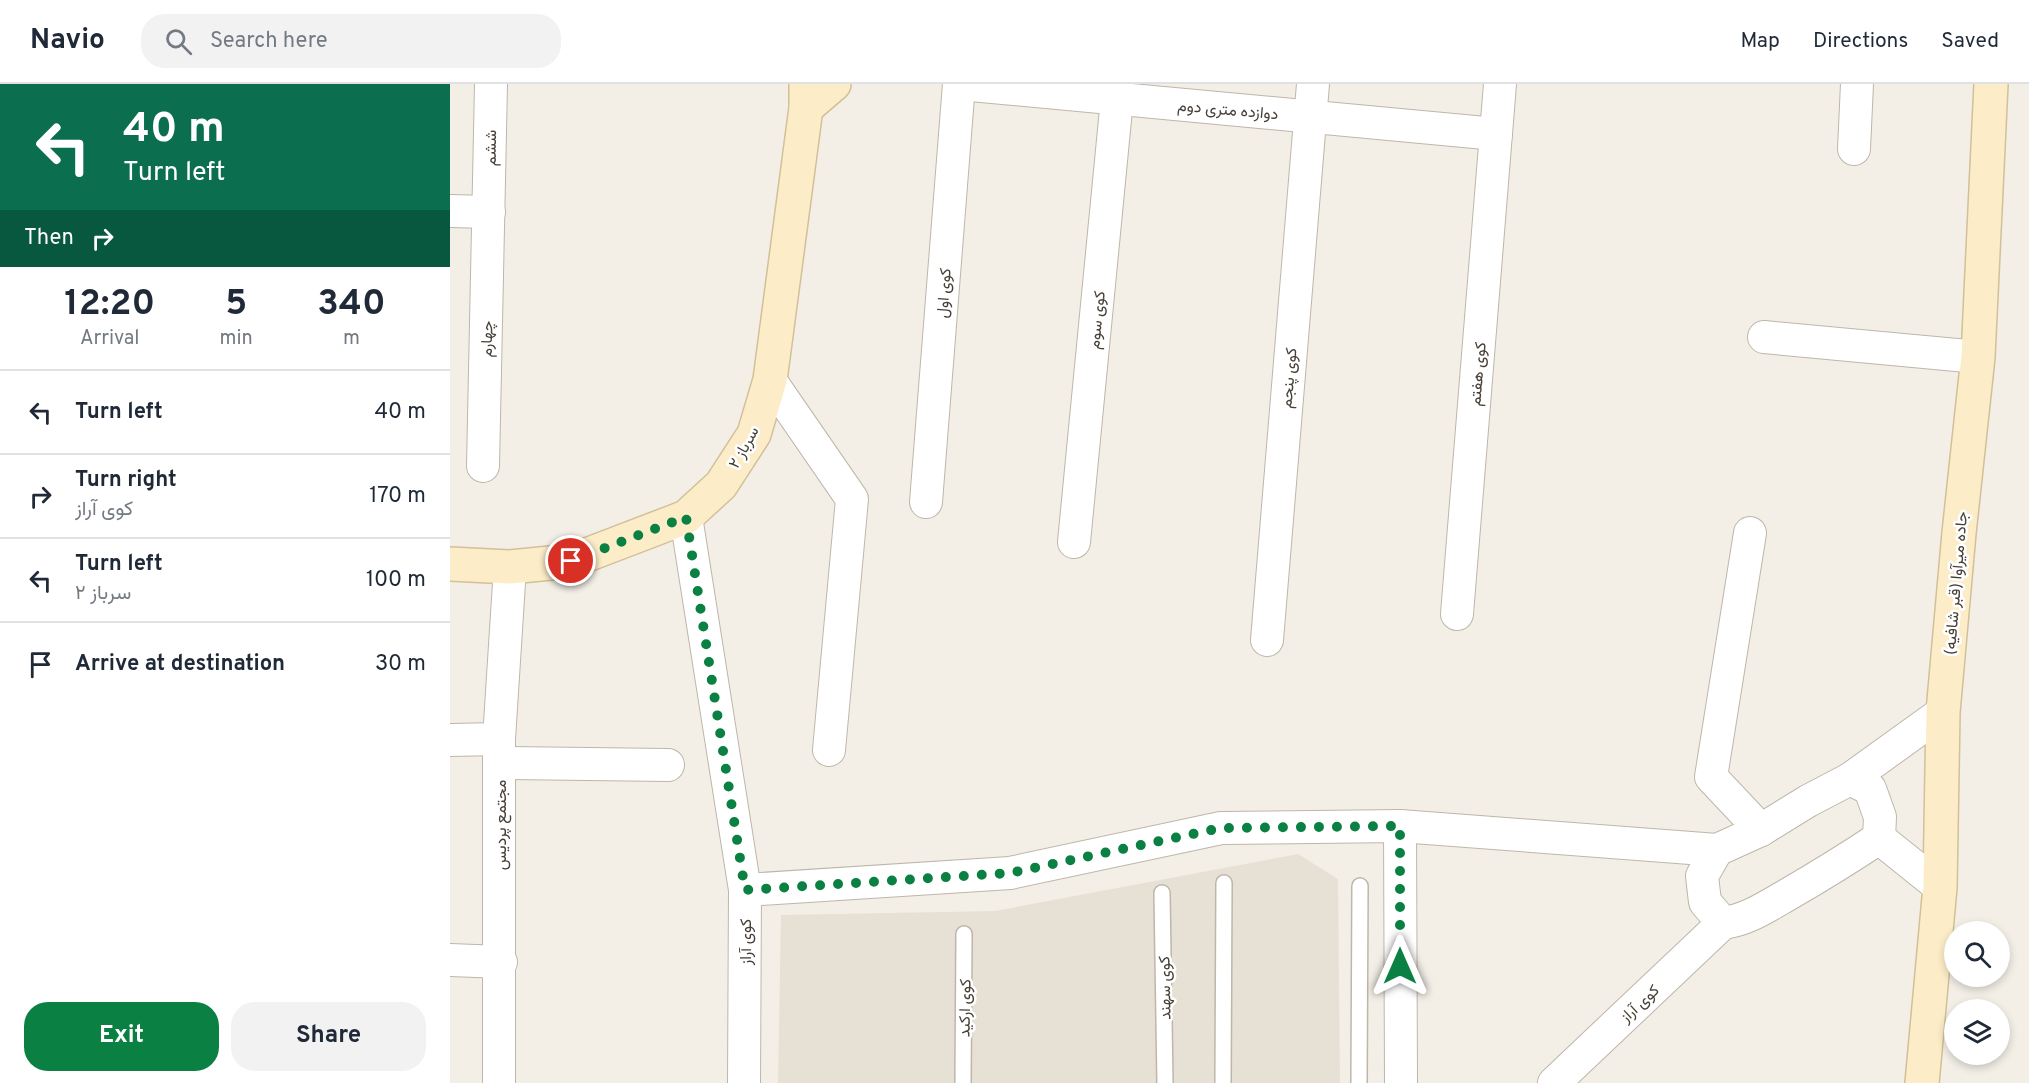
<!DOCTYPE html>
<html lang="en">
<head>
<meta charset="utf-8">
<style>
	:root { --surface:#fff; --page:#f2f2f3; --text:#1f2937; --muted:#747a83; --line:#e0e1e3; --accent:#0b8043 }
	body { margin:0; font-family:Overpass,Vazirmatn,sans-serif; background:var(--page); color:var(--text); height:100vh; display:flex; flex-direction:column; font-size:22px; white-space:nowrap }
	* { box-sizing:border-box; margin:0 }
	p { font-size:20px; color:var(--muted) }
	.icon { flex:none; width:33px; height:33px; fill:none; stroke:currentColor; stroke-width:2; stroke-linecap:round; stroke-linejoin:round }
	.map { position:relative; flex:1; overflow:hidden }
	.drawer { display:flex; flex-direction:column; background:var(--surface); width:450px }
	.drawer>* { flex:none }
	.banner { background:#0b6e4f; color:#fff; overflow:hidden }
	.tools { position:absolute; left:1494px; top:837px; display:grid; gap:12px }
	.tools a { display:grid; place-items:center; width:66px; height:66px; border-radius:50%; background:var(--surface); box-shadow:0 3px 9px #0003; font-size:30px }
	.pin { position:absolute; display:grid; place-items:center; width:51px; height:51px; color:#fff; margin:-26px; border:3px solid #fff; border-radius:50%; box-shadow:0 2px 6px #0007 }
	.me { position:absolute; width:66px; margin:-33px; rotate:0deg; stroke-linejoin:round; filter:drop-shadow(0 0 4px #0008) }
	.turn { display:flex; align-items:center; gap:21px; height:126px; padding:0 24px; font-size:27px }
	.turn .icon { width:78px; height:78px; stroke-width:2.5 }
	.turn b { display:block; font-size:42px; line-height:51px }
	.then { display:flex; align-items:center; height:57px; padding:0 24px; background:#0003; gap:12px; font-size:22px }
	.eta { display:flex; justify-content:space-evenly; align-items:center; height:102px; text-align:center }
	.eta b { font-size:36px; font-weight:700; line-height:42px }
	.action { display:flex; gap:12px; margin-top:auto; padding:12px 24px }
	.action a { flex:1; height:69px; border-radius:24px; background:var(--accent); color:#fff; font-size:24px; font-weight:700; line-height:69px; text-align:center }
	.action a+a { background:var(--page); color:var(--text) }
	ul { padding:0; list-style:none }
	li { display:flex; align-items:center; gap:18px; height:84px; padding:0 24px; border-top:2px solid var(--line) }
	li div { flex:1 }
	li b { display:block; font-size:22px }
	li em { font-style:normal }
	header { display:flex; align-items:center; gap:36px; box-sizing:border-box; height:84px; padding:0 30px; background:var(--surface); border-bottom:2px solid var(--line) }
	header strong { font-size:28px }
	nav { display:flex; gap:33px; margin-inline-start:auto; font-size:21px }
	.search { width:420px; height:54px; background:var(--page); display:flex; align-items:center; gap:15px; box-sizing:border-box; padding:0 21px; border-radius:24px; color:var(--muted); font-size:22px }
	main { display:flex; flex:1; min-height:0 }
	.map>svg:first-child { display:block }
</style>
</head>
<body>
<header>
<strong>Navio</strong>
<div class="search"><svg class="icon" aria-label="search" viewBox="0 0 24 24"><circle cx="10" cy="10" r="6"/><path d="M15 15l6 6"/></svg>Search here</div>
<nav><a>Map</a><a>Directions</a><a>Saved</a></nav>
</header>
<main>
<section class="drawer">
<div class="banner">
<div class="turn"><svg class="icon" aria-label="left" viewBox="0 0 24 24"><path d="M17 20v-9H6M10 6l-5 5 5 5"/></svg><div><b>40 m</b>Turn left</div></div>
<div class="then">Then<svg class="icon" aria-label="right" viewBox="0 0 24 24"><path d="M7 20v-9h11M14 6l5 5-5 5"/></svg></div>
</div>
<div class="eta">
<div><b>12:20</b><p>Arrival</p></div>
<div><b>5</b><p>min</p></div>
<div><b>340</b><p>m</p></div>
</div>
<ul>
<li><svg class="icon" aria-label="left" viewBox="0 0 24 24"><path d="M17 20v-9H6M10 6l-5 5 5 5"/></svg><div><b>Turn left</b></div><em>40 m</em></li>
<li><svg class="icon" aria-label="right" viewBox="0 0 24 24"><path d="M7 20v-9h11M14 6l5 5-5 5"/></svg><div><b>Turn right</b><p>کوی آراز</p></div><em>170 m</em></li>
<li><svg class="icon" aria-label="left" viewBox="0 0 24 24"><path d="M17 20v-9H6M10 6l-5 5 5 5"/></svg><div><b>Turn left</b><p>سرباز ۲</p></div><em>100 m</em></li>
<li><svg class="icon" aria-label="arrive" viewBox="0 0 24 24"><path d="M6 21V4h12l-3 4 3 4H6"/></svg><div><b>Arrive at destination</b></div><em>30 m</em></li>
</ul>
<div class="action"><a>Exit</a><a>Share</a></div>
</section>
<div class="map">
<svg width="1579" height="999" viewBox="0 0 1579 999">
	<rect width="100%" height="100%" fill="#f3efe7"/>
	<!-- residential -->
	<polygon fill="#e7e0d5" points="848,770 888,795 890,999 328,999 331,831 545,827"/>
	<g fill="none" stroke-linecap="round" stroke-linejoin="round">
		<!-- lane casing -->
		<g stroke="#beb6aa" stroke-width="18">
			<g id="lane">
				<polyline points="712,809 715,999"/>
				<polyline points="513,999 514,850"/>
				<polyline points="773,999 774,799"/>
				<polyline points="909,999 910,802"/>
			</g>
		</g>
		<!-- street casing -->
		<g stroke="#beb6aa" stroke-width="34">
			<g id="street">
				<polyline points="510,0 1046,50"/>
				<polyline points="1404,65 1407,0"/>
				<polyline points="0,127 39,128"/>
				<polyline points="1314,253 1528,273"/>
				<polyline points="320,296 402,415 379,666"/>
				<polyline points="33,382 41,0"/>
				<polyline points="476,418 509,0"/>
				<polyline points="236,433 295,806 294,999"/>
				<polyline points="1300,449 1261,693 1311,746"/>
				<polyline points="624,458 667,15"/>
				<polyline points="1007,530 1050,0"/>
				<polyline points="817,556 863,0"/>
				<polyline points="0,656 49,655"/>
				<polyline points="50,679 218,681"/>
				<path d="M1400 695 1420 705 1430 733 1429 754C1399 774 1368 793 1337 811 1316 823 1297 836 1273 839L1255 818 1252 792 1267 766 1311 746 1358 717Z"/>
				<polyline points="1400,695 1493,628"/>
				<polyline points="950,742 951,999"/>
				<polyline points="1429,754 1490,803"/>
				<polyline points="295,806 560,789 771,744 950,742 1267,766"/>
				<polyline points="0,876 51,878"/>
				<polyline points="49,999 49,655 60,483"/>
				<polyline points="1104,999 1273,839"/>
			</g>
		</g>
		<!-- secondary casing -->
		<g stroke="#d1c098" stroke-width="36">
			<g id="secondary">
				<polyline points="356,24 384,0"/>
				<polyline points="0,480 60,483 121,477 236,433 271,401 304,350 320,296 356,24 356,0"/>
				<polyline points="1472,999 1490,803 1493,628 1509,449 1528,273 1541,0"/>
			</g>
		</g>
		<!-- lane -->
		<use href="#lane" stroke="#fff" stroke-width="15"/>
		<!-- street -->
		<use href="#street" stroke="#fff" stroke-width="32"/>
		<!-- secondary -->
		<use href="#secondary" stroke="#fcedc8" stroke-width="33"/>
	</g>
	<g fill="none" stroke-linecap="round" stroke-linejoin="round">
		<!-- route -->
		<polyline stroke="#0b8043" stroke-width="10" stroke-dasharray="0 18" points="121,477 236,433 295,806 560,789 771,744 950,742 950,882"/>
	</g>
	<g text-anchor="middle" stroke-width="5" stroke-linejoin="round" paint-order="stroke">
		<!-- street labels -->
		<g font-size="16" fill="#463f36" stroke="#fff">
			<text transform="translate(778 25) rotate(5)" y="6">دوازده متری دوم</text>
			<text transform="translate(40 64) rotate(-89)" y="6">ششم</text>
			<text transform="translate(493 209) rotate(-86)" y="6">کوی اول</text>
			<text transform="translate(646 236) rotate(-84)" y="6">کوی سوم</text>
			<text transform="translate(36 255) rotate(-89)" y="6">چهارم</text>
			<text transform="translate(1027 290) rotate(-85)" y="6">کوی هفتم</text>
			<text transform="translate(838 294) rotate(-85)" y="6">کوی پنجم</text>
			<text transform="translate(293 363) rotate(-61)" y="6">سرباز ۲</text>
			<text transform="translate(1505 499) rotate(-85)" y="6">جاده میرآوا (قبر شافیه)</text>
			<text transform="translate(50 741) rotate(-90)" y="6">مجتمع پردیس</text>
			<text transform="translate(295 858) rotate(-90)" y="6">کوی آراز</text>
			<text transform="translate(714 904) rotate(-91)" y="6">کوی سهند</text>
			<text transform="translate(1189 919) rotate(-43)" y="6">کوی آراز</text>
			<text transform="translate(514 924) rotate(-89)" y="6">کوی ارکید</text>
		</g>
	</g>
</svg>
<div class="tools">
<a><svg class="icon" aria-label="search" viewBox="0 0 24 24"><circle cx="10" cy="10" r="6"/><path d="M15 15l6 6"/></svg></a>
<a><svg class="icon" aria-label="layers" viewBox="0 0 24 24"><path d="M12 4l9 5-9 5-9-5zM3 14l9 5 9-5"/></svg></a>
</div>
<div class="pin" style="left:121px;top:477px;background:#d93025"><svg class="icon" aria-label="arrive" viewBox="0 0 24 24"><path d="M6 21V4h12l-3 4 3 4H6"/></svg></div>
<svg class="me" style="left:950px;top:882px" viewBox="-20 -20 40 40"><path d="M0-17L14 15 0 8-14 15z" fill="#0b8043" stroke="#fff" stroke-width="4"/></svg>
</div>
</main>
</body>
</html>
